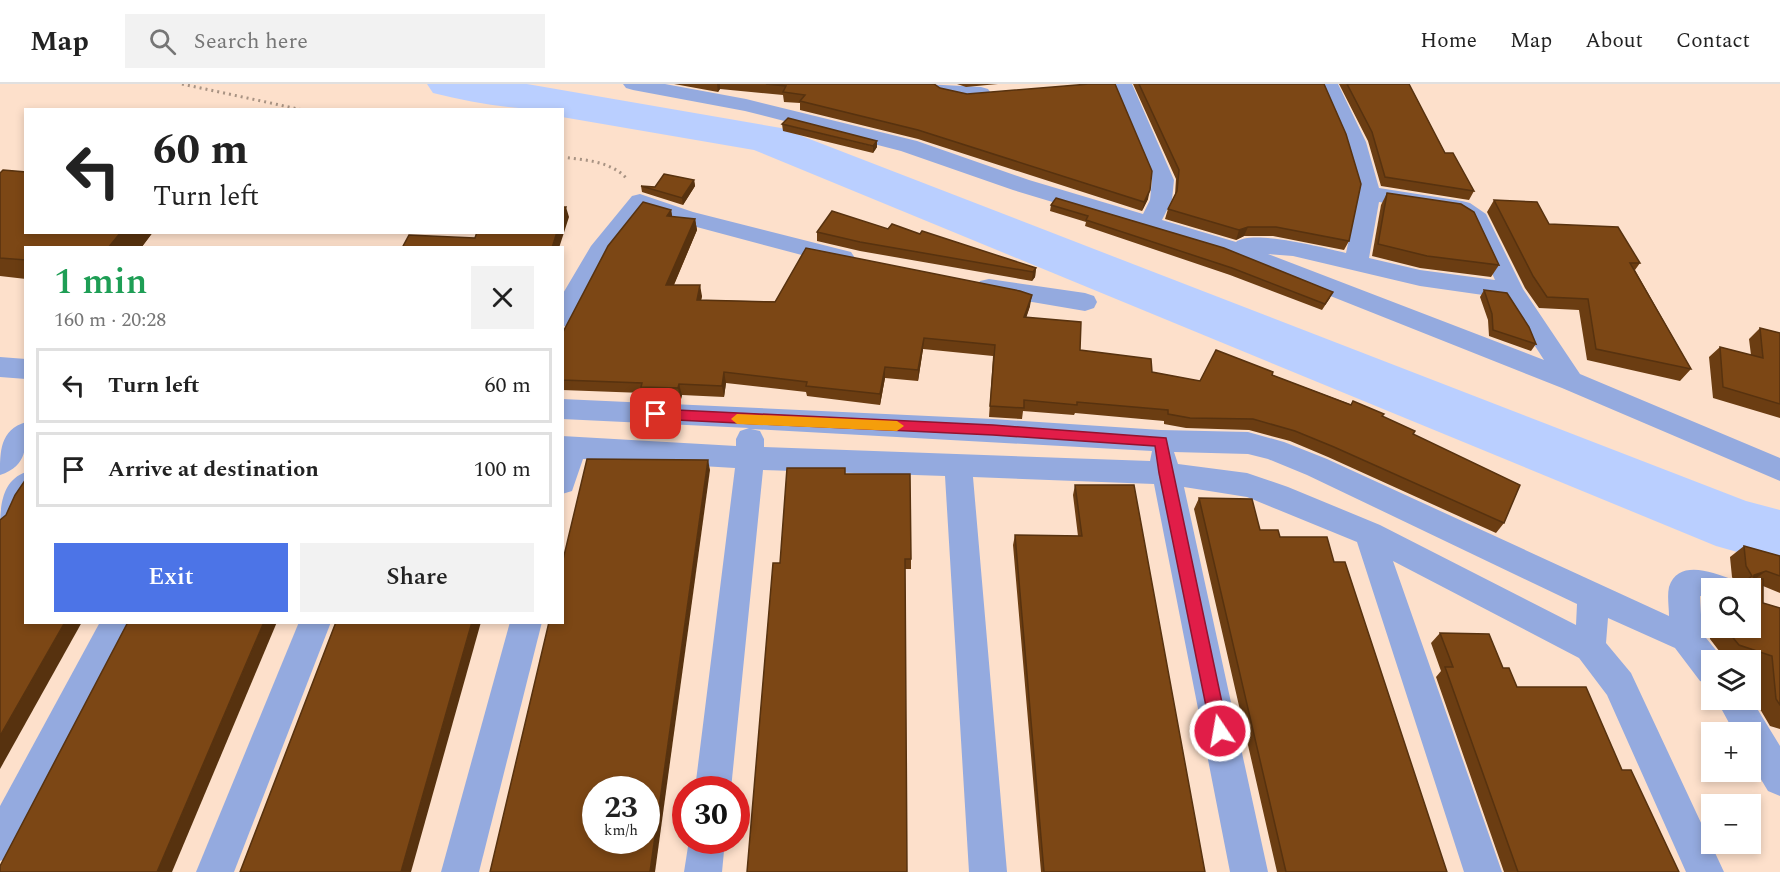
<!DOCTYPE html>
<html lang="en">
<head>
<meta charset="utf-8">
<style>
	:root { --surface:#fff; --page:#f2f2f2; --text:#222; --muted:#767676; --line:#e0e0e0; --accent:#4c74e7 }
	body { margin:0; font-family:Spectral,serif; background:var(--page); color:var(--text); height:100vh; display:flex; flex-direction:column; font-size:22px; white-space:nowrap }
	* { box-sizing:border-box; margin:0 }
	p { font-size:20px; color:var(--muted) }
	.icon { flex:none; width:33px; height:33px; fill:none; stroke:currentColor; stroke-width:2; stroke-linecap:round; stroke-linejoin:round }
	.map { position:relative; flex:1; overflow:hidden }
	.side { position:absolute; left:24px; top:162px; width:540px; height:378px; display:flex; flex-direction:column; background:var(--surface); border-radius:0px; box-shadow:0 3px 9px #0003 }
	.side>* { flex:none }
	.banner { position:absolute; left:24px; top:24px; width:540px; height:126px; border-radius:0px; box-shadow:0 3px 9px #0003; background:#fff; color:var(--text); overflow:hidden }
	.fabs { position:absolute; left:1701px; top:494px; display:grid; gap:12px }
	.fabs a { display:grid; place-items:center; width:60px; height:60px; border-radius:0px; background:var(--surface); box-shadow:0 3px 9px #0003; font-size:30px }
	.speed { position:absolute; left:582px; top:692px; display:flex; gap:12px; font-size:30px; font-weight:700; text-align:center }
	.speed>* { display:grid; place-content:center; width:78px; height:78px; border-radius:50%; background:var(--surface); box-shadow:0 3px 9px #0003; line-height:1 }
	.speed small { font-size:15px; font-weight:400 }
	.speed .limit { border:9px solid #d22; background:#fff; color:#111 }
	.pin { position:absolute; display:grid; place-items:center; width:51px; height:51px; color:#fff; margin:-26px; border-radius:12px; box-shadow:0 3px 9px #0006 }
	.me { position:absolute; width:66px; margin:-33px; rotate:348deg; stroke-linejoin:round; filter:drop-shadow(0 0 4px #0008) }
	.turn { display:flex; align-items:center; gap:21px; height:126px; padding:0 30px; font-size:27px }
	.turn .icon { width:78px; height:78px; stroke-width:2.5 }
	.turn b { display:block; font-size:42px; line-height:51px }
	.round { display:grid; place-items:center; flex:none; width:63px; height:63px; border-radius:0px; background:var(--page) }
	.summary { display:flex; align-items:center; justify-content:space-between; height:102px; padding:0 30px }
	h1 { font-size:36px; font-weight:600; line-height:45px; color:#1e9e55 }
	.primary-button { display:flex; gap:12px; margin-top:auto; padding:12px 30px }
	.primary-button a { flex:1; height:69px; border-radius:0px; background:var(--accent); color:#fff; font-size:24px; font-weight:600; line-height:69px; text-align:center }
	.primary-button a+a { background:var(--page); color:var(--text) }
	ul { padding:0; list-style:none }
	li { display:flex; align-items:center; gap:18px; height:75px; margin:0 12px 9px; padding:0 18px; border:3px solid var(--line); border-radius:0px }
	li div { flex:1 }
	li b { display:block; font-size:22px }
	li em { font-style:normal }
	header { display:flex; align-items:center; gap:36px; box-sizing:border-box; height:84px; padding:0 30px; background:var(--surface); border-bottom:2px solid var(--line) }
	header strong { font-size:28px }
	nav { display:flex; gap:33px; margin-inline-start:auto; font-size:21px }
	.search { width:420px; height:54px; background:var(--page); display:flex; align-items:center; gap:15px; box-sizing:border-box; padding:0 21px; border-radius:0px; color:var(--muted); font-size:22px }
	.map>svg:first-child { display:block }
</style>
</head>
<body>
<header>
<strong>Map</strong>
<div class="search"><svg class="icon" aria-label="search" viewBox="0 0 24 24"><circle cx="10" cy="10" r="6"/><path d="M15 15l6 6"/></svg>Search here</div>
<nav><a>Home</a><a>Map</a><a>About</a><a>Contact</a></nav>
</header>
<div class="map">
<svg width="1780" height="788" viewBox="0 0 1780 788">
	<rect width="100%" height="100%" fill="#fde0cb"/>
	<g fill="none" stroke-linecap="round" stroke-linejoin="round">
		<!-- river -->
		<path fill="#bacfff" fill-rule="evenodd" d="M427 0H527L781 44 1746 417 1780 426V480L1716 462 754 66 562 33V26C519 26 476 20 433 9Z"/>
		<!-- path -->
		<g stroke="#a89383" stroke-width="3" stroke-dasharray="2 4" stroke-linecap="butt">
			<polyline points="182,0 303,26"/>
			<path d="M562 73C585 76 612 77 628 96"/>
		</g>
		<!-- street -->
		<g fill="#94aadf" fill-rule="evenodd">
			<path d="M623 0H665L746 15 917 57 1029 96 1143 130 1150 116 1152 96 1112 0H1132L1174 96 1172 116 1162 136 1236 158C1252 145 1325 164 1346 169L1359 109 1344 58 1318 0H1338L1366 58 1379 104 1462 117 1470 119 1486 130 1523 205 1580 290 1780 374V397L1562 304 1222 169 1013 106 901 67 745 27 633 6 626 4ZM1379 118 1455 130 1469 139 1495 196 1420 186 1369 174ZM1268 170 1293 172 1420 202 1504 214 1544 276Z"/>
			<path d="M924 0 981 3 988 5 991 9 988 13C971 18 935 17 924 0Z"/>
			<polygon points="640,110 693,128 851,168 855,174 851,180 843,182 678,138 644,126 609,172 571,240 562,243 562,211 591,162 632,112"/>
			<polygon points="989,195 1085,209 1094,212 1097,218 1094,224 1085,227 980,209 977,203 980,197"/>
			<polygon points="0,273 26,275 26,295 0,293"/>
			<path d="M562 315 993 335 1161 346 1248 348 1284 358 1327 375 1669 532C1669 523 1667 512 1669 503 1678 475 1712 488 1731 495L1735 504H1712V514L1700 512 1702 549 1724 576H1712V601L1700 597 1675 564 1608 534 1606 559 1631 589 1724 788H1686L1607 611 1579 574 1393 477 1502 788H1464L1357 458 1247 413 1184 403 1268 788H1230L1154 400 973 393 1007 788H969L945 392 763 386 731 705H695L735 384 583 375 572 407 562 410V352L736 362V355L740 347 749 344 562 335ZM751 345 1152 367 1150 377 764 363V355L760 347ZM1174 368 1248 370 1268 375 1307 391 1577 520 1576 541 1380 441 1288 403 1247 389 1178 380Z"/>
			<path d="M26 338C26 362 28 382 0 391 0 367 0 346 26 338Z"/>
			<path d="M26 388C26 412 28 441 0 450 0 426 0 397 26 388Z"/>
			<polygon points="100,538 133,538 13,772 0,777 0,722"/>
			<polygon points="299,538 331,538 234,788 196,788"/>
			<polygon points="510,538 542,538 479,788 441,788"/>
			<polygon points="1750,613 1780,662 1780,712 1768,707 1750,677 1750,648 1734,648 1716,615"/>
			<polygon points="689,756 725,756 722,788 684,788"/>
		</g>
	</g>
	<!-- wall -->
	<g fill="#6b3d12">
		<polygon points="674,0 934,0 940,4 1148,115 1142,127 918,55 800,26 800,19 784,18 783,11 720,5 718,8"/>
		<polygon points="957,0 998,0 966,3"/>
		<polygon points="1133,0 1324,0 1349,157 1344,166 1273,152 1244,152 1236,156 1165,135 1168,125 1175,111 1176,95"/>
		<polygon points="1339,0 1409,0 1445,69 1474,107 1469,116 1381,102 1368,57"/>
		<polygon points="782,40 877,63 873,69 783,47"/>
		<polygon points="0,89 26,148 153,148 141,164 26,164 26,195 0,192"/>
		<polygon points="694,96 695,102 683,121 642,108 641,102 655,103"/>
		<polygon points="1387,109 1499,181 1491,193 1420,184 1372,172 1381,121"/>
		<polygon points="1056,114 1330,214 1322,226 1230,191 1085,142 1086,138 1050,127 1051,121"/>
		<polygon points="1494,116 1640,179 1635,186 1691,285 1680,297 1587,276 1579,226 1539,224 1525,204 1487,128"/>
		<polygon points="671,126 672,133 695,135 697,146 674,201 702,212 701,216 1030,222 1026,233 1080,266 1152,288 1200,297 1272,291 1382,332 1413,350 1504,439 1496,449 1328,373 1290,357 1249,346 1186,344 1164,340 1164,337 1075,329 1074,331 1023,327 1022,335 989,333 993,272 923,265 918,297 885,294 880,321 807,312 806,308 726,299 724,313 682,311 681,315 644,314 643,309 562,306 562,250"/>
		<polygon points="888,145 920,150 1036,184 1035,193 1032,197 860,167 817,157 817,148"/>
		<polygon points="1484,206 1536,260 1531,267 1489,252 1488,236 1480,213"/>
		<polygon points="1760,244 1780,249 1780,334 1713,314 1709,273 1720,263 1751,271 1749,255"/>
		<polygon points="845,390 911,475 911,485 905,485"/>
		<polygon points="1075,401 1205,788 1041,788 1013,461 1015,451 1078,452 1073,411"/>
		<polygon points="1199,414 1260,446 1280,453 1334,478 1447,788 1277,788 1194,425"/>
		<polygon points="1744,462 1780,472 1780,509 1763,502 1763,519 1780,524 1780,645 1770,642 1760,625 1756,582 1750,580 1750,576 1737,576 1723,572 1710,555 1707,525 1712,522 1712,543 1750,543 1750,504 1736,504 1737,503 1732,493 1730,473"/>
		<polygon points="1440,549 1503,584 1517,603 1622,686 1679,788 1504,788 1436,593 1441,587 1431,559"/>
	</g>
	<!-- shaded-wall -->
	<g fill="#57320f">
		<polygon points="717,0 720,0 720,5 718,8"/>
		<polygon points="877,57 877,63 873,69 873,62"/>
		<polygon points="694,96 695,102 683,121 682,114"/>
		<polygon points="1150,106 1148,115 1142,127 1144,118"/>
		<polygon points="566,123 569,133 559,164 552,164 557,148 562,148 562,133"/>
		<polygon points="671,126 673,137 667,132"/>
		<polygon points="695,135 697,146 669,212 666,201"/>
		<polygon points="1248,143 1244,152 1236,156 1239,146"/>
		<polygon points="121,148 153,148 141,164 108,164"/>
		<polygon points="1036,184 1035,193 1032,197 1033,188"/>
		<polygon points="700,201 702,212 699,227 697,216"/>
		<polygon points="1032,211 1030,222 1023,244 1024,233"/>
		<polygon points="924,254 923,265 918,297 918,286"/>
		<polygon points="885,283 885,294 880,321 880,310"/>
		<polygon points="724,288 726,299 724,313 722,302"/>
		<polygon points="679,300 682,311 681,315 678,304"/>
		<polygon points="708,376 710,386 655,788 650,788"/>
		<polygon points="1766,487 1751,498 1754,491"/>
		<polygon points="65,538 82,538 0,685 0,652"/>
		<polygon points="264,538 277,538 172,788 157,788"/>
		<polygon points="472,538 481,538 411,788 401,788"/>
	</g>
	<!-- building -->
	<g fill="#7c4715" stroke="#57320f" stroke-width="1.5" fill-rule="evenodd">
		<polygon points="766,0 934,0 940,4 967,10 1089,0 1115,0 1152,87 1150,106 1144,118 918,46 800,17 805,11 783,8 786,2"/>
		<polygon points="1139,0 1324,0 1346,50 1361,100 1349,157 1276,143 1248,143 1239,146 1168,125 1177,107 1179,86"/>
		<polygon points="1347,0 1409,0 1445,69 1453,69 1474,107 1385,93 1372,48"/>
		<polygon points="788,34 877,57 873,62 782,40"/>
		<polygon points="3,86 26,88 26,148 121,148 108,164 26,164 26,176 0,174 0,89"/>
		<polygon points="664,90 694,96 682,114 641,102 655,103"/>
		<polygon points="1387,109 1461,120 1474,128 1499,181 1427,172 1378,160"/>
		<polygon points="1056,114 1224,164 1333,208 1325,220 1232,184 1086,136 1088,132 1051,121"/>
		<polygon points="1494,116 1537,118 1549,140 1618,143 1640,179 1630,179 1691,285 1596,265 1588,215 1547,213 1533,192"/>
		<polygon points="643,118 671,126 667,132 695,135 666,201 700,201 697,216 775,218 806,164 1020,207 1032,211 1024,233 1081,238 1080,266 1151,275 1152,288 1200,297 1216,266 1273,288 1272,291 1351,321 1353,317 1384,330 1382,332 1415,347 1413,350 1520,401 1504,439 1334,363 1295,347 1253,335 1190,334 1168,330 1168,326 1077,318 1077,321 1024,316 1024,324 990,322 995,261 924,254 918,286 885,283 880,310 806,302 807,298 724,288 722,302 679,300 678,304 641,303 642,299 562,296 562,250 608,162"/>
		<polygon points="562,123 566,123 562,133"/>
		<polygon points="832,127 888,145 892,140 920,150 922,147 1036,184 1033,188 860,158 817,148"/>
		<polygon points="477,148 557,148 552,164 402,164 409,151 475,154"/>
		<polygon points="1484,206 1507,209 1529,243 1536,260 1493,246 1492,230"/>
		<polygon points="1760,244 1780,249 1780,320 1723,303 1720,263 1763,274"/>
		<path d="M587 375 708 376 650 788H490L549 538H562V480ZM596 705H646V756H596Z"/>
		<polygon points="787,384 845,384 845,390 910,390 911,475 905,475 907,788 747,788 773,479 780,479"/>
		<polygon points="26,395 26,538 65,538 0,652 0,436 6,431 15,411"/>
		<polygon points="1075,401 1134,401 1205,788 1044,788 1015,451 1082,452"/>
		<polygon points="1199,414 1252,415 1260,446 1278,446 1280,453 1327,453 1334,478 1345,478 1447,788 1286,788"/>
		<polygon points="1744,462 1780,472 1780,492 1766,487 1754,491 1753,495 1763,495 1763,519 1780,524 1780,621 1776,615 1772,572 1739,561 1725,544 1724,543 1750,543 1750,523 1751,524 1750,504 1749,504 1748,495 1752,492 1746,482"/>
		<polygon points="128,538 264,538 157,788 0,788 0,782"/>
		<polygon points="336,538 472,538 401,788 240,788"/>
		<polygon points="1440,549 1489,550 1503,584 1509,584 1517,603 1586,603 1622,686 1631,686 1679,788 1518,788 1445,583 1453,583"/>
	</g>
	<!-- route -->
	<polygon fill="#e11d48" stroke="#92132f" stroke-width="1.5" points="656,325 993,341 1166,354 1228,647 1225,653 1220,655 1214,653 1211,647 1159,389 1155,362 993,351 656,335 649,330"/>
	<!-- slow -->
	<polygon fill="#f59e0b" points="737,330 897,337 904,342 897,347 737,340 731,335"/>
</svg>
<div class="fabs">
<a><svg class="icon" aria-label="search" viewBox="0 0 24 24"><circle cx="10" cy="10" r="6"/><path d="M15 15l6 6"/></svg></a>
<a><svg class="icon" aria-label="layers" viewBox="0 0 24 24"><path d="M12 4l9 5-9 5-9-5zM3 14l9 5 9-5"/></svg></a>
<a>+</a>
<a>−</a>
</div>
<div class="speed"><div>23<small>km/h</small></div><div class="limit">30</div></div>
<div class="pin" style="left:656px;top:330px;background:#d93025"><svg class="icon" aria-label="arrive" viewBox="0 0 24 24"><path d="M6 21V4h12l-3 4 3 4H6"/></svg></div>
<svg class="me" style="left:1220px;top:647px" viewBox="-20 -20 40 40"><circle r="17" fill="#e11d48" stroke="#fff" stroke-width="3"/><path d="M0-11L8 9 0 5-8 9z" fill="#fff"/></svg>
<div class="banner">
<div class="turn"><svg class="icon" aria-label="left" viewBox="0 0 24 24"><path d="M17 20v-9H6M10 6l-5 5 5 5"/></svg><div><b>60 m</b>Turn left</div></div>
</div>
<section class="side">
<div class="summary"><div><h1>1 min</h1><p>160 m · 20:28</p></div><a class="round"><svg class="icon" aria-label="close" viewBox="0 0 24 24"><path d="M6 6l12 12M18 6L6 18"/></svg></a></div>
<ul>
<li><svg class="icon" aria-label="left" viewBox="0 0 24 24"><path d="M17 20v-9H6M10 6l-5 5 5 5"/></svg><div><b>Turn left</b></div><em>60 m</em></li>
<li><svg class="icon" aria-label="arrive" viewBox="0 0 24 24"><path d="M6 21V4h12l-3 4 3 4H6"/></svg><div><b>Arrive at destination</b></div><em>100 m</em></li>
</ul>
<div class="primary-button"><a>Exit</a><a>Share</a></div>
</section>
</div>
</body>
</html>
